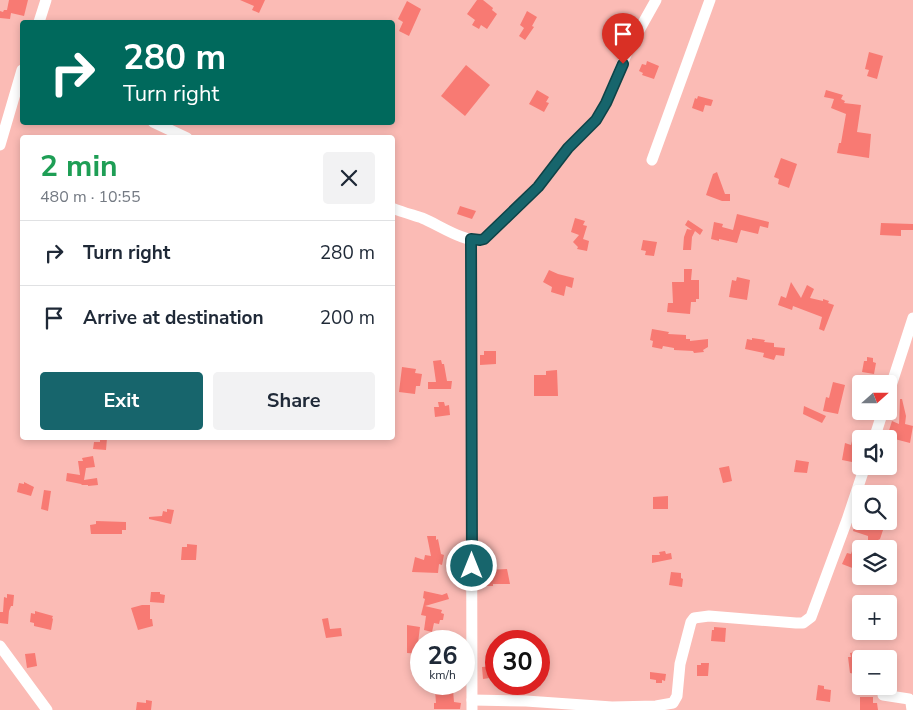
<!DOCTYPE html>
<html lang="en">
<head>
<meta charset="utf-8">
<style>
	:root { --surface:#fff; --page:#f2f2f3; --text:#1f2937; --muted:#747a83; --line:#e0e1e3; --accent:#17656c }
	body { margin:0; font-family:"Nunito Sans",sans-serif; background:var(--page); color:var(--text); height:100vh; display:flex; flex-direction:column; font-size:19px; white-space:nowrap }
	* { box-sizing:border-box; margin:0 }
	p { font-size:16px; color:var(--muted) }
	.icon { flex:none; width:28px; height:28px; fill:none; stroke:currentColor; stroke-width:2; stroke-linecap:round; stroke-linejoin:round }
	.map { position:relative; flex:1; overflow:hidden }
	.details { position:absolute; left:20px; top:135px; width:375px; height:305px; display:flex; flex-direction:column; background:var(--surface); border-radius:5px; box-shadow:0 2px 8px #0003 }
	.details>* { flex:none }
	.banner { position:absolute; left:20px; top:20px; width:375px; height:105px; border-radius:5px; box-shadow:0 2px 8px #0003; background:#00695c; color:#fff; overflow:hidden }
	.needle { width:32px; rotate:69deg }
	.tools { position:absolute; left:852px; top:375px; display:grid; gap:10px }
	.tools a { display:grid; place-items:center; width:45px; height:45px; border-radius:5px; background:var(--surface); box-shadow:0 2px 8px #0003; font-size:25px }
	.speed { position:absolute; left:410px; top:630px; display:flex; gap:10px; font-size:25px; font-weight:700; text-align:center }
	.speed>* { display:grid; place-content:center; width:65px; height:65px; border-radius:50%; background:var(--surface); box-shadow:0 2px 8px #0003; line-height:1 }
	.speed small { font-size:12px; font-weight:400 }
	.speed .limit { border:8px solid #d22; background:#fff; color:#111 }
	.pin { position:absolute; display:grid; place-items:center; width:42px; height:42px; color:#fff; margin:-51px -21px; border-radius:50% 50% 50% 0; rotate:-45deg; box-shadow:0 0 5px #0007 }
	.pin .icon { rotate:45deg }
	.me { position:absolute; width:55px; margin:-28px; rotate:0deg; stroke-linejoin:round; filter:drop-shadow(0 0 4px #0008) }
	.turn { display:flex; align-items:center; gap:18px; height:105px; padding:0 20px; font-size:22px }
	.turn .icon { width:65px; height:65px; stroke-width:2.5 }
	.turn b { display:block; font-size:35px; line-height:42px }
	.round { display:grid; place-items:center; flex:none; width:52px; height:52px; border-radius:5px; background:var(--page) }
	.headline { display:flex; align-items:center; justify-content:space-between; height:85px; padding:0 20px }
	h1 { font-size:30px; font-weight:700; line-height:38px; color:#1e9e55 }
	.primary-button { display:flex; gap:10px; margin-top:auto; padding:10px 20px }
	.primary-button a { flex:1; height:58px; border-radius:5px; background:var(--accent); color:#fff; font-size:20px; font-weight:700; line-height:58px; text-align:center }
	.primary-button a+a { background:var(--page); color:var(--text) }
	ul { padding:0; list-style:none }
	li { display:flex; align-items:center; gap:15px; height:65px; padding:0 20px; border-top:1px solid var(--line) }
	li div { flex:1 }
	li b { display:block; font-size:19px }
	li em { font-style:normal }
	.map>svg:first-child { display:block }
</style>
</head>
<body>
<div class="map">
<svg width="913" height="710" viewBox="0 0 913 710">
	<rect width="100%" height="100%" fill="#fbbbb5"/>
	<!-- building -->
	<g fill="#f87a73">
		<polygon points="9,0 28,0 24,16 11,13 10,19 0,18 0,11 3,12 4,10 7,10"/>
		<polygon points="240,0 265,0 259,13 252,10 254,6"/>
		<polygon points="477,0 483,0 493,8 492,10 497,14 487,29 481,25 479,29 472,25 475,20 467,14"/>
		<polygon points="407,1 421,9 409,36 399,31 403,22 398,19"/>
		<polygon points="527,11 537,17 532,26 534,27 525,40 519,36 524,28 520,25"/>
		<polygon points="869,52 883,56 877,79 867,76 869,70 865,69"/>
		<polygon points="647,61 659,66 654,79 642,75 643,73 639,71 642,64 646,65"/>
		<polygon points="466,65 490,85 465,116 441,96"/>
		<polygon points="537,90 549,97 546,102 549,103 544,112 529,104"/>
		<polygon points="826,90 843,95 841,99 845,101 844,103 861,105 857,132 871,134 869,158 837,153 839,143 841,143 846,114 831,108 834,99 824,97"/>
		<polygon points="698,96 713,100 711,106 705,105 703,112 692,108 695,98 697,99"/>
		<polygon points="781,158 797,164 789,188 778,184 779,179 774,177"/>
		<polygon points="717,172 725,194 730,194 730,201 722,201 706,195 713,174"/>
		<polygon points="460,206 476,211 472,219 457,214"/>
		<polygon points="737,214 769,222 768,228 760,226 758,234 741,230 737,243 719,239 719,241 711,239 714,222 723,224 722,227 733,230"/>
		<polygon points="575,218 585,221 583,225 587,226 583,239 589,241 587,251 577,249 578,247 573,242 579,235 571,232"/>
		<polygon points="688,220 703,230 700,235 695,231 692,237 691,250 683,250 684,237 687,229 692,230 685,225"/>
		<polygon points="881,223 913,224 913,230 901,230 901,236 880,235"/>
		<polygon points="643,240 657,242 654,256 645,255 646,251 641,250"/>
		<polygon points="684,269 692,269 691,280 699,280 699,299 696,299 696,302 691,302 690,314 667,312 668,303 673,303 672,282 684,282"/>
		<polygon points="549,270 558,274 574,278 572,288 566,286 564,296 551,292 552,287 543,282"/>
		<polygon points="737,277 750,280 747,300 729,297 732,280 736,281"/>
		<polygon points="791,282 801,298 807,285 814,289 810,298 823,301 823,299 829,301 828,303 834,305 824,331 819,329 822,317 793,306 792,310 778,305 781,296 786,298"/>
		<polygon points="652,329 669,332 668,334 686,335 686,339 690,339 690,341 708,339 708,347 703,350 704,352 694,353 693,351 674,350 674,348 663,346 662,349 652,347 653,341 650,340"/>
		<polygon points="752,338 765,340 764,342 774,343 774,347 785,348 784,356 776,355 774,360 763,357 764,353 745,349 747,339 752,340"/>
		<polygon points="484,351 496,351 496,364 480,365 480,355 484,355"/>
		<polygon points="867,357 873,358 873,362 876,363 874,374 862,372 864,361 867,361"/>
		<polygon points="441,360 442,364 444,364 447,381 452,381 451,389 428,389 428,382 436,382 433,361"/>
		<polygon points="402,367 416,369 415,373 422,374 420,386 416,386 415,394 399,392"/>
		<polygon points="557,370 558,396 534,396 534,375 546,375 546,371"/>
		<polygon points="833,382 845,385 838,414 823,411 826,397 829,398"/>
		<polygon points="900,399 902,399 906,416 905,424 913,426 910,443 887,437 892,421 899,424"/>
		<polygon points="438,402 444,402 445,406 449,405 450,415 435,417 434,407 439,407"/>
		<polygon points="804,406 826,416 822,423 803,414"/>
		<polygon points="853,437 861,439 857,463 842,460 845,443 851,445"/>
		<polygon points="100,438 107,438 106,450 93,449 94,442 100,442"/>
		<polygon points="93,456 95,467 86,468 84,480 97,478 98,485 88,486 88,485 82,485 81,484 66,481 67,473 80,475 78,461 83,461 82,458"/>
		<polygon points="796,460 809,462 807,473 794,472"/>
		<polygon points="729,466 732,481 723,483 719,468"/>
		<polygon points="24,482 34,487 31,496 17,492 19,483 24,484"/>
		<polygon points="44,490 51,491 48,511 41,509"/>
		<polygon points="668,496 668,509 653,509 653,497"/>
		<polygon points="167,509 174,510 171,524 149,519 149,517 162,516 163,511 167,512"/>
		<polygon points="860,509 861,509 861,521 886,521 880,539 876,541 868,540 868,536 853,531"/>
		<polygon points="96,521 126,522 126,530 122,530 122,534 91,534 90,525 96,524"/>
		<polygon points="427,536 436,536 436,540 438,539 441,554 444,555 442,565 439,564 438,573 412,572 415,557 424,560 425,555 431,556"/>
		<polygon points="187,544 197,545 196,560 181,560 182,547 187,547"/>
		<polygon points="665,551 666,554 671,553 672,559 652,563 652,555 660,555 659,552"/>
		<polygon points="852,551 858,553 857,557 860,558 855,569 842,564 847,553 851,554"/>
		<polygon points="507,569 510,584 493,584 493,586 486,586 486,583 479,583 479,573 487,573 487,570"/>
		<polygon points="671,572 681,573 681,578 683,579 682,587 669,585"/>
		<polygon points="424,591 442,595 447,593 449,599 425,606 442,610 441,613 444,614 443,620 440,620 439,624 434,623 432,632 424,630 426,616 421,615 425,599 423,598"/>
		<polygon points="151,592 160,592 160,594 165,595 164,603 150,602"/>
		<polygon points="7,594 14,595 13,606 11,606 9,611 8,624 0,623 0,612 3,612 4,597 7,598"/>
		<polygon points="142,605 150,605 150,619 152,619 153,626 138,630 131,608"/>
		<polygon points="35,611 53,616 52,618 53,619 51,630 34,626 34,623 30,622 31,613 35,614"/>
		<polygon points="328,618 330,629 341,628 342,636 326,638 322,619"/>
		<polygon points="407,625 420,627 418,643 421,643 421,654 407,653"/>
		<polygon points="714,627 726,628 725,642 711,641 712,630 714,630"/>
		<polygon points="861,651 860,675 850,673 848,657 851,657 850,653"/>
		<polygon points="35,653 37,666 27,668 25,654"/>
		<polygon points="701,663 709,663 708,676 697,676 697,665 701,665"/>
		<polygon points="494,666 496,677 483,679 482,667"/>
		<polygon points="650,672 666,674 665,681 662,680 662,683 656,683 656,680 650,679"/>
		<polygon points="818,685 824,686 824,689 831,690 830,702 816,700"/>
		<polygon points="435,690 453,690 454,702 461,703 460,709 434,709 434,703 436,703"/>
		<polygon points="860,697 873,697 873,703 877,703 878,710 860,710"/>
		<polygon points="146,700 152,701 151,710 136,710 137,702 146,703"/>
	</g>
	<g fill="none" stroke-linecap="round" stroke-linejoin="round">
		<!-- minor -->
		<g stroke="#fff" stroke-width="11">
			<polyline points="39,22 46,0"/>
			<polyline points="153,122 187,138"/>
			<polyline points="0,145 22,70"/>
			<polyline points="652,160 710,0"/>
			<path d="M392 208C402 212 413 215 422 218 438 224 467 245 484 239L538 187 569 147 596 120 606 103 628 50 656 0"/>
			<polyline points="471,239 472,710"/>
			<polyline points="889,392 913,318"/>
			<polyline points="874,439 883,411"/>
			<polyline points="0,646 47,710"/>
			<polyline points="883,695 909,699 911,703 912,710"/>
			<polyline points="472,700 526,701 612,707 656,706 673,703 677,696 680,664 691,622 694,618 709,616 796,623 803,623 811,617 847,520 865,466"/>
		</g>
	</g>
	<g fill="none" stroke-linecap="round" stroke-linejoin="round">
		<!-- route casing -->
		<g stroke="#0f4246" stroke-width="12">
			<polyline id="route" points="472,566 471,239 480,240 484,239 538,187 568,148 596,120 606,103 623,64"/>
		</g>
		<!-- route -->
		<use href="#route" stroke="#17656c" stroke-width="9"/>
	</g>
</svg>
<div class="tools">
<a><svg class="needle" viewBox="-14 -14 28 28"><path d="M0-13l5 13h-10z" fill="#e53935"/><path d="M0 13l5-13h-10z" fill="#747a83"/></svg></a>
<a><svg class="icon" aria-label="sound" viewBox="0 0 24 24"><path d="M4 9h4l5-4v14l-5-4H4zM17 9q2 3 0 6"/></svg></a>
<a><svg class="icon" aria-label="search" viewBox="0 0 24 24"><circle cx="10" cy="10" r="6"/><path d="M15 15l6 6"/></svg></a>
<a><svg class="icon" aria-label="layers" viewBox="0 0 24 24"><path d="M12 4l9 5-9 5-9-5zM3 14l9 5 9-5"/></svg></a>
<a>+</a>
<a>−</a>
</div>
<div class="speed"><div>26<small>km/h</small></div><div class="limit">30</div></div>
<div class="pin" style="left:623px;top:64px;background:#d93025"><svg class="icon" aria-label="arrive" viewBox="0 0 24 24"><path d="M6 21V4h12l-3 4 3 4H6"/></svg></div>
<svg class="me" style="left:472px;top:566px" viewBox="-20 -20 40 40"><circle r="17" fill="#17656c" stroke="#fff" stroke-width="3"/><path d="M0-11L8 9 0 5-8 9z" fill="#fff"/></svg>
<div class="banner">
<div class="turn"><svg class="icon" aria-label="right" viewBox="0 0 24 24"><path d="M7 20v-9h11M14 6l5 5-5 5"/></svg><div><b>280 m</b>Turn right</div></div>
</div>
<section class="details">
<div class="headline"><div><h1>2 min</h1><p>480 m · 10:55</p></div><a class="round"><svg class="icon" aria-label="close" viewBox="0 0 24 24"><path d="M6 6l12 12M18 6L6 18"/></svg></a></div>
<ul>
<li><svg class="icon" aria-label="right" viewBox="0 0 24 24"><path d="M7 20v-9h11M14 6l5 5-5 5"/></svg><div><b>Turn right</b></div><em>280 m</em></li>
<li><svg class="icon" aria-label="arrive" viewBox="0 0 24 24"><path d="M6 21V4h12l-3 4 3 4H6"/></svg><div><b>Arrive at destination</b></div><em>200 m</em></li>
</ul>
<div class="primary-button"><a>Exit</a><a>Share</a></div>
</section>
</div>
</body>
</html>
